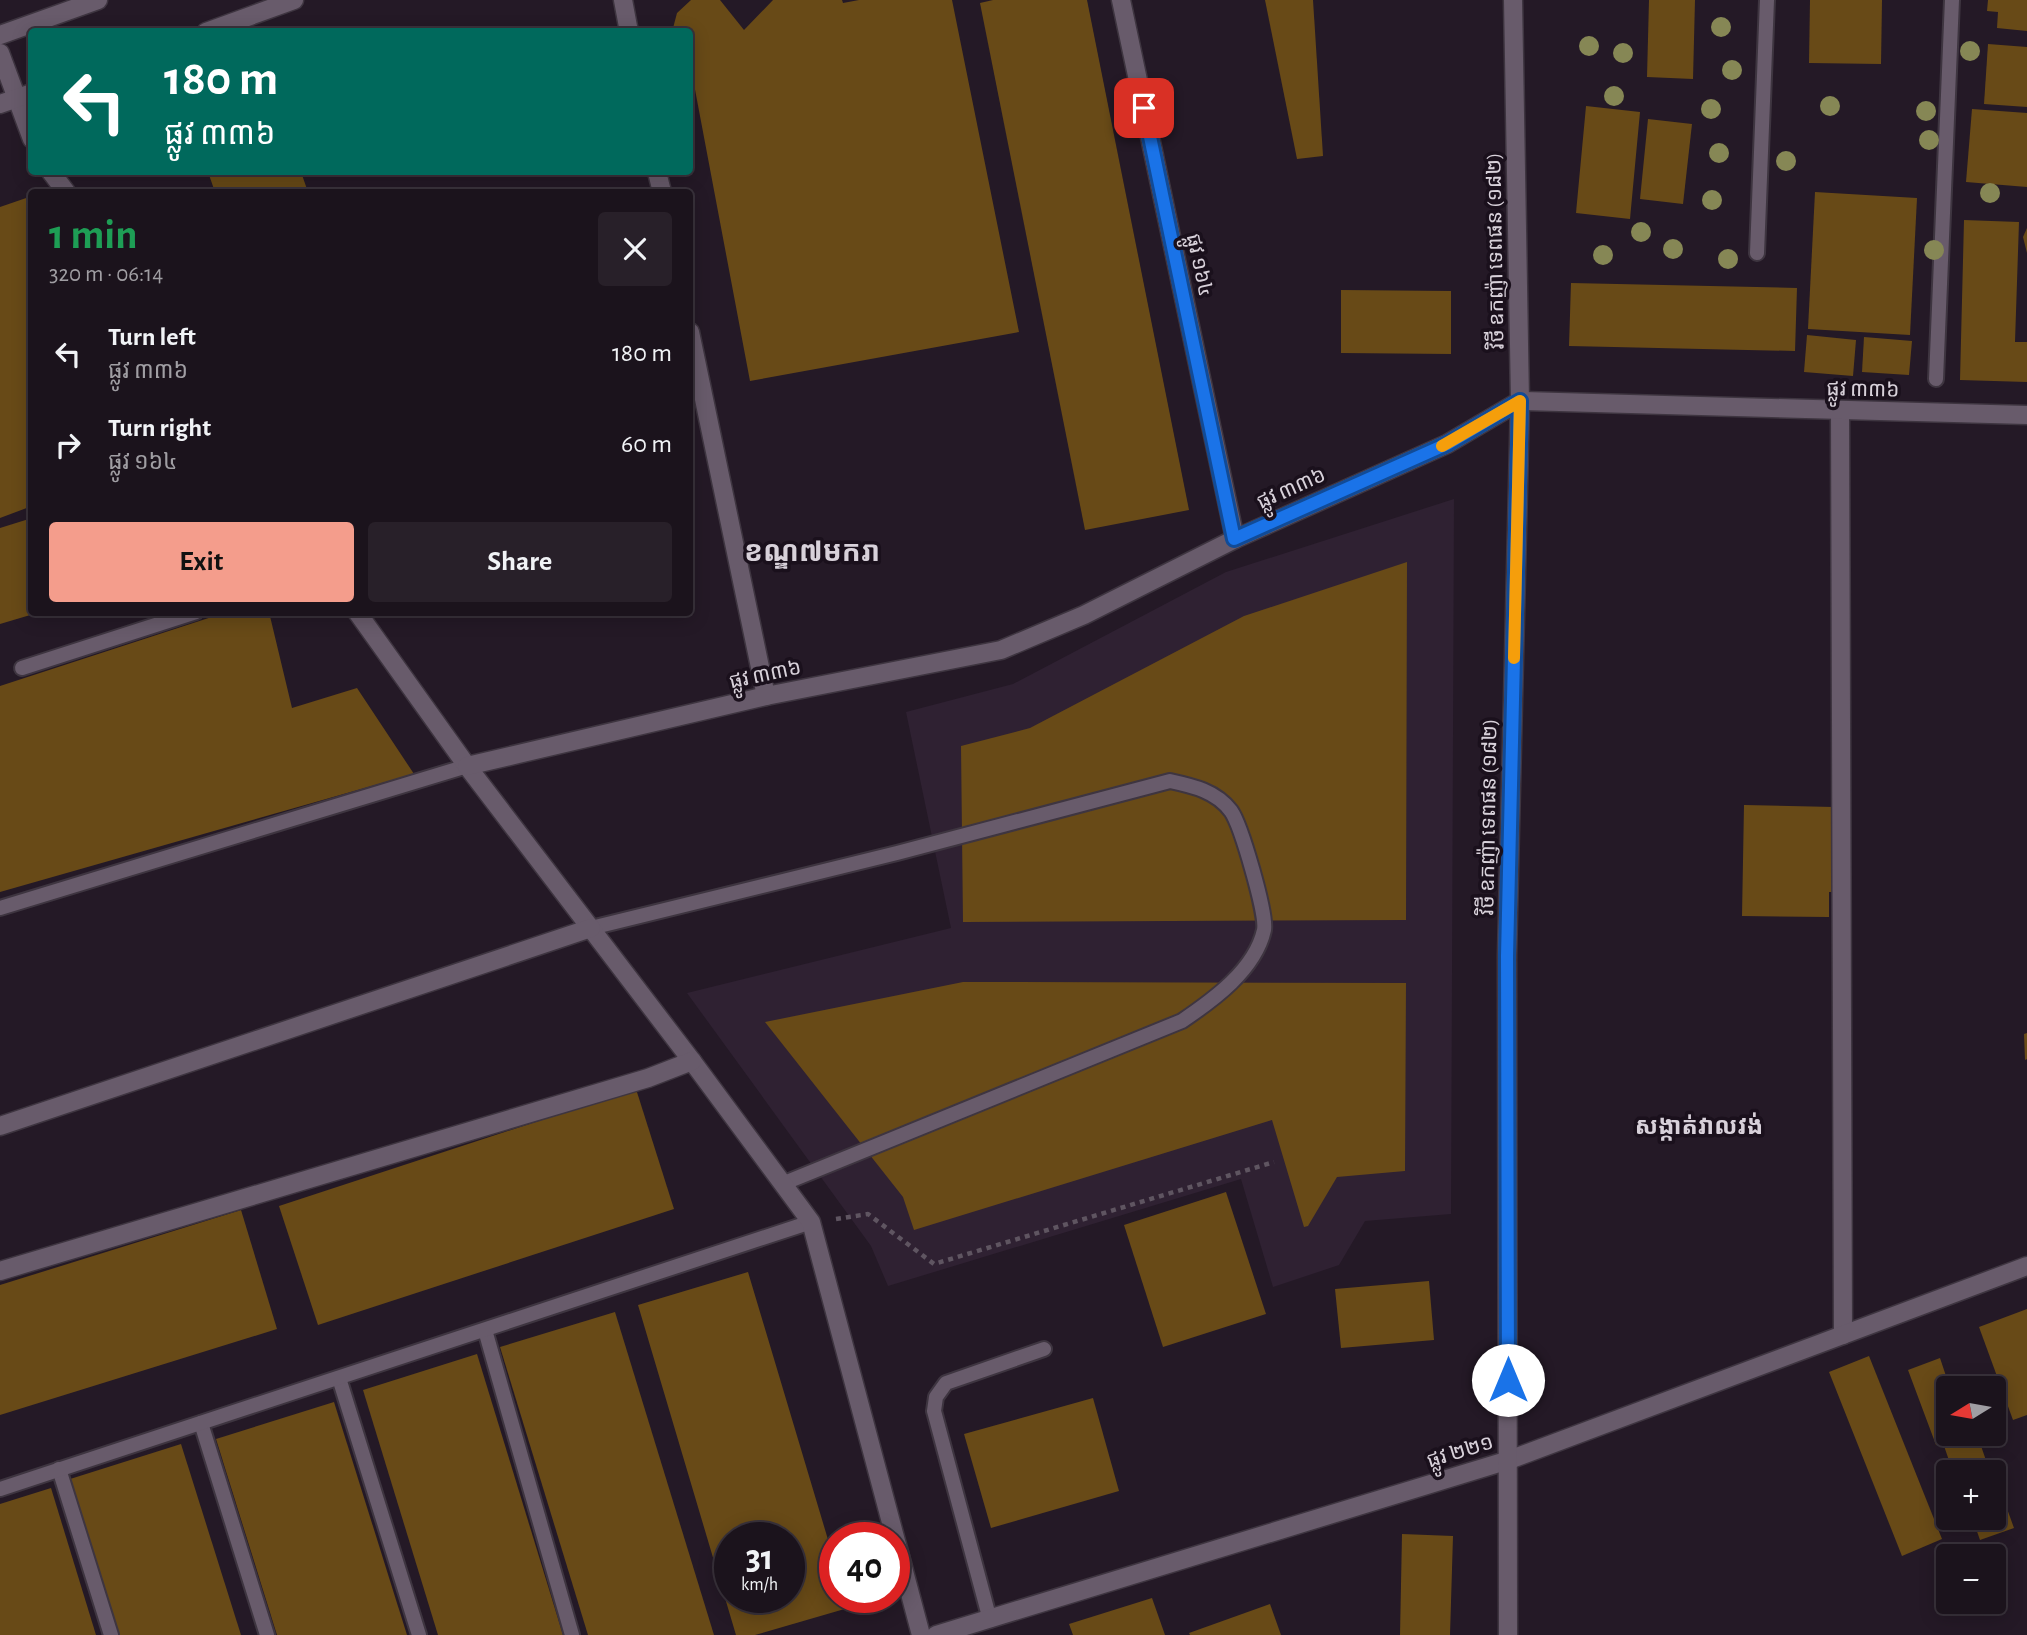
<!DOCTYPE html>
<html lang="en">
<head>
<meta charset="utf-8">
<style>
	:root { --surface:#1b131c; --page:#282029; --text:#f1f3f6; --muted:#a09ea3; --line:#39323b; --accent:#f49d8c }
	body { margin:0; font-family:"Alegreya Sans","Noto Sans Khmer",sans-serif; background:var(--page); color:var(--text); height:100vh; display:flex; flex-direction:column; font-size:26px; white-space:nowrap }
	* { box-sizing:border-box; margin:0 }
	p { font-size:23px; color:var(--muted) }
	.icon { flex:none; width:38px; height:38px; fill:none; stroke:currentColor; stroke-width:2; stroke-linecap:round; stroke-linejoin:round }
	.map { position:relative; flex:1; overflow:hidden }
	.side { position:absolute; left:28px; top:189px; width:665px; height:427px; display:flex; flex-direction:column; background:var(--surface); border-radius:7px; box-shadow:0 4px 18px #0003,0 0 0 2px var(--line) }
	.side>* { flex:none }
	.banner { position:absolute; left:28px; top:28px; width:665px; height:147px; border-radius:7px; box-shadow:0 4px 18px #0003,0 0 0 2px var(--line); background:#00695c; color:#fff; overflow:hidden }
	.needle { width:46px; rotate:259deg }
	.fabs { position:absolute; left:1936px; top:1376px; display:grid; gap:14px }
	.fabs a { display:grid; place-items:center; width:70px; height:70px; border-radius:7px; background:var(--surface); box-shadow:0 4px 18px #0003,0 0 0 2px var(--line); font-size:35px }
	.speed { position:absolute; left:714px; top:1522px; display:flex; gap:14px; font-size:35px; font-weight:700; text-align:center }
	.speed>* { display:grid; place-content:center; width:91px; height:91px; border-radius:50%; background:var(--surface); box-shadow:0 4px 18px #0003,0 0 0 2px var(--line); line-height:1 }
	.speed small { font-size:18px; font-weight:400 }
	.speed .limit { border:10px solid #d22; background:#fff; color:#111 }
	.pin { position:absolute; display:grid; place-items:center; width:60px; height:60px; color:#fff; margin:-30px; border-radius:14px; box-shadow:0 4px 10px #0006 }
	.me { position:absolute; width:77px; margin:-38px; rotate:0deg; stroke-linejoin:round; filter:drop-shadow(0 0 5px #0008) }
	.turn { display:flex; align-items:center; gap:24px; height:147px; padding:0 21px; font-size:32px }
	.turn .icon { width:91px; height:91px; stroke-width:2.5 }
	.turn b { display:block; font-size:49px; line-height:60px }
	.round { display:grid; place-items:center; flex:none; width:74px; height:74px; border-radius:7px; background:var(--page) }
	.summary { display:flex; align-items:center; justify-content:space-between; height:119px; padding:0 21px }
	h1 { font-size:42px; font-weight:700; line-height:52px; color:#1e9e55 }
	.button { display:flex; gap:14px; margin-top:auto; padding:14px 21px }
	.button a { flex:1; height:80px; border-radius:7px; background:var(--accent); color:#111; font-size:28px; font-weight:700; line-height:80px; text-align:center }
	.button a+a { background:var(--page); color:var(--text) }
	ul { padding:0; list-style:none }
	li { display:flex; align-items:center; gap:21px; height:91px; padding:0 21px }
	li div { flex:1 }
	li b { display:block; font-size:26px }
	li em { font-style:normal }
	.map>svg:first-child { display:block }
</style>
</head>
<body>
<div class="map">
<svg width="2027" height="1635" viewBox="0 0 2027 1635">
	<rect width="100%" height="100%" fill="#241926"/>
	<!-- built -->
	<polygon fill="#2f2132" points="1454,499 1451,1214 1365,1221 1339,1265 1273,1287 1241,1179 888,1286 871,1246 687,993 951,928 906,712 1013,684 1226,572"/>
	<!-- building -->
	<g fill="#684a17" fill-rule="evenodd">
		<polygon points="691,0 720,0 744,30 773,0 842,0 843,3 859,0 952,0 1019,332 750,381 690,63 690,32 672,32 677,13"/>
		<polygon points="993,0 1087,0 1189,510 1085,530 980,3"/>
		<polygon points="1265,0 1313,0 1323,156 1297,159"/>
		<polygon points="1649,0 1695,0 1693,79 1647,77"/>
		<polygon points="1810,0 1882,0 1881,64 1809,63"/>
		<polygon points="1988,0 2027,0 2027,31 1997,28 1998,12 1987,11"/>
		<polygon points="1988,44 2027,47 2027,107 1984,104"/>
		<polygon points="1586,106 1640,112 1630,219 1576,213"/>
		<polygon points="1972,109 2027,113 2027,187 1966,182"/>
		<polygon points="1648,119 1692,124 1683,204 1640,199"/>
		<polygon points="208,172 301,172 308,192 215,192"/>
		<polygon points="1815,192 1917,198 1910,335 1808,329"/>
		<polygon points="32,196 32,506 0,518 0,207"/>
		<polygon points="1964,220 2019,222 2015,342 2027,342 2027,382 1960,380"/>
		<polygon points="2027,228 2027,253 2023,237"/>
		<polygon points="1571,283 1797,288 1795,351 1569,346"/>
		<polygon points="1341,290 1451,291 1451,354 1341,353"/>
		<polygon points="1807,335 1856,340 1853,376 1804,372"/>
		<polygon points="1864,337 1912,341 1909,375 1862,372"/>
		<polygon points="32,518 32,612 37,613 0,624 0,528"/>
		<polygon points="1407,562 1406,920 963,922 961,746 1030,728 1244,616"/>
		<polygon points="227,612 269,612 292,708 357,688 414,774 0,892 0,686"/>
		<polygon points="1744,805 1834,807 1836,892 1829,892 1829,917 1742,916"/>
		<polygon points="963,982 1406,983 1405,1171 1337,1177 1308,1226 1304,1227 1272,1120 914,1230 903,1197 765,1022"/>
		<polygon points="2027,1033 2027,1059 2025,1060 2024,1034"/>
		<polygon points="636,1089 674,1209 318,1325 279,1206"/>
		<polygon points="1226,1192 1266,1314 1163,1347 1124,1225"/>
		<polygon points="241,1210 277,1329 0,1415 0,1285"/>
		<path d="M748 1272 835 1563V1598H845L848 1608 755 1635H736L638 1305ZM730 1538H789V1598H730Z"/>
		<polygon points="1429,1281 1434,1340 1341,1348 1335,1289"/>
		<polygon points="2027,1309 2027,1415 2013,1420 1979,1327"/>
		<polygon points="615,1312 714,1635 588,1635 500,1347"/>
		<polygon points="477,1354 563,1635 438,1635 363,1390"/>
		<polygon points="1869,1356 1942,1539 1902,1556 1829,1372"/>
		<polygon points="1940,1358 1950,1388 1948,1388 1948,1433 1967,1433 1972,1446 1980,1443 1990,1472 1953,1472 1943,1443 1936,1445 1908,1370"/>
		<polygon points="1093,1398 1119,1491 991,1528 964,1434"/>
		<polygon points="334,1402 407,1635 277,1635 216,1439"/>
		<polygon points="181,1444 241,1635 115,1635 67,1480"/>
		<polygon points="1993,1482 1998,1494 2001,1492 2014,1528 1980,1540 1972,1517 1993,1517"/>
		<polygon points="51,1488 96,1635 0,1635 0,1504"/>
		<polygon points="1402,1534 1453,1536 1450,1635 1400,1635"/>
		<polygon points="1152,1598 1165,1635 1073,1635 1069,1624"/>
		<polygon points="1270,1604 1281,1635 1190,1635 1189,1633"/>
	</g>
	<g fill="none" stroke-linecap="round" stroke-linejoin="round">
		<!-- lane casing -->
		<g stroke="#3e3540" stroke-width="18">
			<g id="lane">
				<polyline points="1757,253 1767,0"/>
				<polyline points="1936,379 1952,0"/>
				<polyline points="22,668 196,612"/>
				<polyline points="0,908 467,766"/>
				<path d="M591 928 897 853 1170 781C1193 786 1216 791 1231 811 1241 825 1267 914 1264 930 1255 970 1213 1000 1182 1021L782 1184"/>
				<polyline points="485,1330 572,1635"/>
				<polyline points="339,1378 419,1635"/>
				<polyline points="201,1423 267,1635"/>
				<polyline points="59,1469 111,1635"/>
				<polyline points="0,1489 811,1222"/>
				<polyline points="990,1620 934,1411 936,1397 946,1383 1044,1349"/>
			</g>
		</g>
		<!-- street casing -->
		<g stroke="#3e3540" stroke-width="21">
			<g id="street">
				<polyline points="623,0 629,32"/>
				<polyline points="1121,0 1235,539"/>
				<polyline points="0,53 32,139"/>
				<polyline points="51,172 66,192"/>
				<polyline points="657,172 662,192"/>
				<polyline points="690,332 766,696"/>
				<polyline points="1840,412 1843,1335"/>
				<polyline points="357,612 467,766 692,1061 811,1222 921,1635"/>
				<polyline points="467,766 766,696 1001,650 1084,615 1235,539 1447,444 1520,401 2027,415"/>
				<polyline points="0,1126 591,928"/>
				<polyline points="0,1271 648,1078 692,1061"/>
				<polyline points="936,1635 1509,1460 2027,1266"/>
			</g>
		</g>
		<!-- secondary casing -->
		<g stroke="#3e3540" stroke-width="21">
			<g id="secondary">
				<polyline points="206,32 294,0"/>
				<polyline points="0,35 98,0"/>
				<polyline points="0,104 32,93"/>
				<polyline points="1508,1635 1507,956 1520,401 1513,0"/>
			</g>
		</g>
		<!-- path -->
		<polyline stroke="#5f5561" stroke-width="4.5" stroke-dasharray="5 5" stroke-linecap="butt" points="836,1219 868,1214 934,1264 1274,1162"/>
		<!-- lane -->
		<use href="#lane" stroke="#685b6b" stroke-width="14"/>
		<!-- street -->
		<use href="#street" stroke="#685b6b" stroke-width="18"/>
		<!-- secondary -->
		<use href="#secondary" stroke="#685b6b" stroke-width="18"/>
	</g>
	<!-- trees -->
	<g fill="#868755">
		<circle cx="1721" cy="27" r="10"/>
		<circle cx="1589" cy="46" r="10"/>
		<circle cx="1970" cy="51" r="10"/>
		<circle cx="1623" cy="53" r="10"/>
		<circle cx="1732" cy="70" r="10"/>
		<circle cx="1614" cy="96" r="10"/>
		<circle cx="1830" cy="106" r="10"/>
		<circle cx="1711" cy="109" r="10"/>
		<circle cx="1926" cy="111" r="10"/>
		<circle cx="1929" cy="140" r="10"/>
		<circle cx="1719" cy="153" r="10"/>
		<circle cx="1786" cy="161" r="10"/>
		<circle cx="1990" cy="193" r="10"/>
		<circle cx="1712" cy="200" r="10"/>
		<circle cx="1641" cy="232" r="10"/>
		<circle cx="1673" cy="249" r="10"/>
		<circle cx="1934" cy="250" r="10"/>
		<circle cx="1603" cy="255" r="10"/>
		<circle cx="1728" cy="259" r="10"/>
	</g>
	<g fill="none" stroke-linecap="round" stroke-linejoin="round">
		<!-- route casing -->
		<g stroke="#114b97" stroke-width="18">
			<polyline id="route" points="1144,108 1234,539 1447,444 1520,401 1507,956 1508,1380"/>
		</g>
		<!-- route -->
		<use href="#route" stroke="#1a73e8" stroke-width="12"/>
		<!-- slow -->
		<polyline stroke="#f59e0b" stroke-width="12" points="1442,446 1520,401 1514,658"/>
	</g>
	<g text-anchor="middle" stroke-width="7" stroke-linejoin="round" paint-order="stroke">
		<!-- street labels -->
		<g font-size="21" fill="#d8d1da" stroke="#1a101c">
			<text transform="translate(1495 251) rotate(-91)" y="7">វិថី ឧកញ៉ា ទេពផន (១៨២)</text>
			<text transform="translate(1200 265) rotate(78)" y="7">ផ្លូវ ១៦៤</text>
			<text transform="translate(1863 389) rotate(1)" y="7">ផ្លូវ ៣៣៦</text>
			<text transform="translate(1291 488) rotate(-24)" y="7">ផ្លូវ ៣៣៦</text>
			<text transform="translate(765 674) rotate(-12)" y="7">ផ្លូវ ៣៣៦</text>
			<text transform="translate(1488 817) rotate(-89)" y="7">វិថី ឧកញ៉ា ទេពផន (១៨២)</text>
			<text transform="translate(1460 1451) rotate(-17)" y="7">ផ្លូវ ២២១</text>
		</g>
		<!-- quarter labels -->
		<g font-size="24" font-weight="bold" fill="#d8d1da" stroke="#1a101c">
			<text x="1699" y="1134">សង្កាត់វាលវង់</text>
		</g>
		<!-- district labels -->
		<g font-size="28" font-weight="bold" fill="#d8d1da" stroke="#1a101c">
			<text x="812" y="561">ខណ្ឌ៧មករា</text>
		</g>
	</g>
</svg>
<div class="fabs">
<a><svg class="needle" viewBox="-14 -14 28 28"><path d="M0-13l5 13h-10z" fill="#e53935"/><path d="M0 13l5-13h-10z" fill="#a09ea3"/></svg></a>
<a>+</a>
<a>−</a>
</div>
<div class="speed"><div>31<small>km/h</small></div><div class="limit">40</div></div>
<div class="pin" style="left:1144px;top:108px;background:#d93025"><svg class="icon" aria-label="arrive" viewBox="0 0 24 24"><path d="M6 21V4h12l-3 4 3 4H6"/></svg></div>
<svg class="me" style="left:1508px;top:1380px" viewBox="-20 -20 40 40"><circle r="19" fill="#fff"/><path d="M0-13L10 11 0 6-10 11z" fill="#1a73e8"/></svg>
<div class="banner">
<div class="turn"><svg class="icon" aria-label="left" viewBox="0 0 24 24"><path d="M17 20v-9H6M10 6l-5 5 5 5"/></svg><div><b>180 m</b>ផ្លូវ ៣៣៦</div></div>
</div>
<section class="side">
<div class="summary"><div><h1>1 min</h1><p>320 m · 06:14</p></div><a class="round"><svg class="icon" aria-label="close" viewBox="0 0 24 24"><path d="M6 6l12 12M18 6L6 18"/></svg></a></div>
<ul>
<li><svg class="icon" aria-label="left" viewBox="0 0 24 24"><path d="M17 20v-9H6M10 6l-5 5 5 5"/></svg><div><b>Turn left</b><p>ផ្លូវ ៣៣៦</p></div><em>180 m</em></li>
<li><svg class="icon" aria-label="right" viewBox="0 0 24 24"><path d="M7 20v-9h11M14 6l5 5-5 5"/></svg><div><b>Turn right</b><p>ផ្លូវ ១៦៤</p></div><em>60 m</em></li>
</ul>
<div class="button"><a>Exit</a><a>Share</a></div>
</section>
</div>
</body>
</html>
